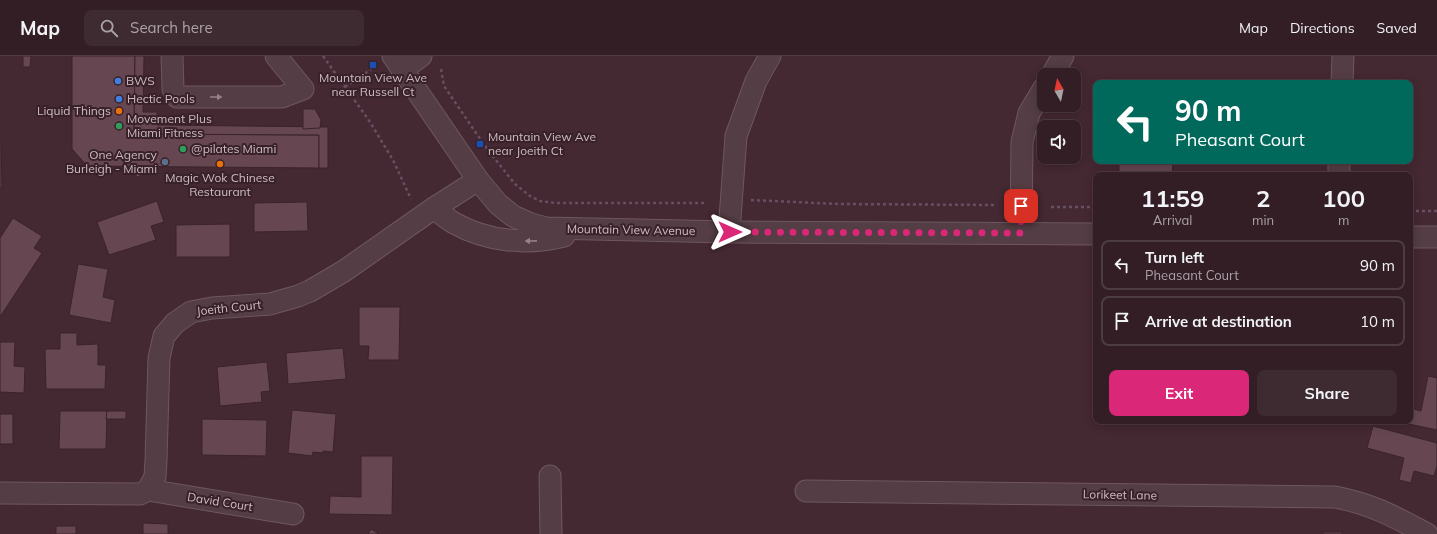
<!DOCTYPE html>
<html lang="en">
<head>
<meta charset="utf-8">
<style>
	:root { --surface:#331e26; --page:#3e2b32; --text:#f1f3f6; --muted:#a9a2a7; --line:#4e3c43; --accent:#db2777 }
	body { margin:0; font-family:Mulish,sans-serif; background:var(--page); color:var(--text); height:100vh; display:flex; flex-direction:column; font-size:15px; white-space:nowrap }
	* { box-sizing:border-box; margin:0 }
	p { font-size:13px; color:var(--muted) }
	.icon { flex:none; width:22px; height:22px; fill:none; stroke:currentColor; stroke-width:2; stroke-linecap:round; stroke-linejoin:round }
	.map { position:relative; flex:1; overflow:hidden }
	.sheet { position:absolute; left:1093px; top:116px; width:320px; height:252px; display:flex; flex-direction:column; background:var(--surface); border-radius:8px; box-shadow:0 2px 10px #0003,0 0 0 1px var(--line) }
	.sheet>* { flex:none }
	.banner { position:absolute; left:1093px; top:24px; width:320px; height:84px; border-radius:8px; box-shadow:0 2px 10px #0003,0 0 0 1px var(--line); background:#00695c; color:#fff; overflow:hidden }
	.needle { width:26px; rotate:351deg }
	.controls { position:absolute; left:1037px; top:12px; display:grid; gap:8px }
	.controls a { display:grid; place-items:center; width:44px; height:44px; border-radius:8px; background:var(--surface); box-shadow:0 2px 10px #0003,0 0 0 1px var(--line); font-size:20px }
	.pin { position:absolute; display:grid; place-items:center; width:34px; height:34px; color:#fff; margin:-17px; border-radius:8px; box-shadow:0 2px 6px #0006 }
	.me { position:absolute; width:44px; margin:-22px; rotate:90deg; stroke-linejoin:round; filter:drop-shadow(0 0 3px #0008) }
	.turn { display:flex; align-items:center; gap:14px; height:84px; padding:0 16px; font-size:18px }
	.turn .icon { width:52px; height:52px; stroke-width:2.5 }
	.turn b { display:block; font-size:28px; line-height:34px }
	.eta { display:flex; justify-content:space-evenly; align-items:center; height:68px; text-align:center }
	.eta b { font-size:24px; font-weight:700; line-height:28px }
	.cta { display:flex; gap:8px; margin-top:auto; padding:8px 16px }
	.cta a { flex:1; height:46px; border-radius:8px; background:var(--accent); color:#fff; font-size:16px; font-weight:700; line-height:46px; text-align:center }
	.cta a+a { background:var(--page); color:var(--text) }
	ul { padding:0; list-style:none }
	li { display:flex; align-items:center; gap:12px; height:50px; margin:0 8px 6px; padding:0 8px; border:2px solid var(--line); border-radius:8px }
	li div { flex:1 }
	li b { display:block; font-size:15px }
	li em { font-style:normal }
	header { display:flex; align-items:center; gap:24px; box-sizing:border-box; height:56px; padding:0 20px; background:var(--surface); border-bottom:1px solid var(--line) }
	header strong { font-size:19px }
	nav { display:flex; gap:22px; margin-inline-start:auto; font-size:14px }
	.search { width:280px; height:36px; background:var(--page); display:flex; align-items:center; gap:10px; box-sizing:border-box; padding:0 14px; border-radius:8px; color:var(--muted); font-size:15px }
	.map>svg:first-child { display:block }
</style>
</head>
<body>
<header>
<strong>Map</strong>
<div class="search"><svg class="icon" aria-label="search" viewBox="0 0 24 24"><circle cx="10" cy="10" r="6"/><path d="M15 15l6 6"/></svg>Search here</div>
<nav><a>Map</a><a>Directions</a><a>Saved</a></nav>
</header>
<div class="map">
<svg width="1437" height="478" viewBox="0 0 1437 478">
	<rect width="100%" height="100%" fill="#442832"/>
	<!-- building -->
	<g fill="#664751" stroke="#3b232b">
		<polygon points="23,0 31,0 30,11 23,11"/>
		<polygon points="72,0 135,0 134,78 319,79 319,112 87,110 72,93"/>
		<polygon points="135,0 144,0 143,56 157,56 157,69 328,71 328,112 319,112 319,79 134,78"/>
		<polygon points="303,53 315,53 321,64 320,72 303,73"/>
		<polygon points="0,84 1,85 2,132 0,132"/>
		<polygon points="1119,105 1173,105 1172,119 1119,119"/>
		<polygon points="157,145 164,166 151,170 156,184 109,199 97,166"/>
		<polygon points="307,146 308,175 254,176 254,147"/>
		<polygon points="13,162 42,180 34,192 42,197 0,261 0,182"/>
		<polygon points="230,168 230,201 176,201 176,169"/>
		<polygon points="78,208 108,213 103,241 115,244 111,267 69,259"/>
		<polygon points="359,251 400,251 399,304 368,304 369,290 359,290"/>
		<polygon points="60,277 77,277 77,289 98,288 98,309 106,309 105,333 46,333 45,293 60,293"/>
		<polygon points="0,286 15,286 14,310 25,311 24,337 0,336"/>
		<polygon points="343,292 346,323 288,328 286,297"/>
		<polygon points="267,306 270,335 261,336 262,346 220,350 217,311"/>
		<polygon points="1428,320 1437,322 1437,374 1404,367 1404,365 1410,365 1410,352 1421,355"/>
		<polygon points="292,354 336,358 333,396 323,395 323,397 313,396 312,400 288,397"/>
		<polygon points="60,355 107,355 106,393 59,393"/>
		<polygon points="107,355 126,355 126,363 106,363"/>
		<rect x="0" y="358" width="13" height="30"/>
		<polygon points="202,363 267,364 266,400 202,399"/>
		<polygon points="1373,370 1437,387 1437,410 1434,420 1414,415 1411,427 1399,424 1404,402 1367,392"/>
		<polygon points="361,400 393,400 392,459 329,458 330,440 361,441"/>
		<polygon points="143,467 168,468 168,478 143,478"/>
		<rect x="56" y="470" width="20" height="8"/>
		<polygon points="371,473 379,478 368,478"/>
		<rect x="1323" y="476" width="19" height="2"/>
	</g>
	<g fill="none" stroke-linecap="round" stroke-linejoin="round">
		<!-- minor casing -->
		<g stroke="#6e585f" stroke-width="23">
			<g id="minor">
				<polyline points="172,0 173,33 177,41 282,41 303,33 276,0"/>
				<polyline points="393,0 478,124 498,148 513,160 531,168 546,172 729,176 1096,178"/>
				<polyline points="402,14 421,0"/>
				<polyline points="1052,19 1063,0"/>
				<polyline points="1342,27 1343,0"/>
				<polyline points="1339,119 1339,105"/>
				<path d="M434 152C440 157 447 163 454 167 488 186 527 189 564 180"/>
				<polyline points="729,176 736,80 756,25 770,0"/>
				<polyline points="1021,177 1022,86 1029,57 1044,32"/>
				<polyline points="1410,181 1437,181"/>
				<polyline points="550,420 551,478"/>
				<polyline points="148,434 293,458"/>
				<path d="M806 435 1335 441C1372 448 1395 461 1427 478"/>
				<polyline points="0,437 140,438 148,434 155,421 156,404 159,302 164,280 175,267 191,256 212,252 270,248 298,240 310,235 344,215 434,152 478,124"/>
			</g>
		</g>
		<!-- path -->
		<g stroke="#675062" stroke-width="2.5" stroke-dasharray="3 3" stroke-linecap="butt">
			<polyline points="323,0 370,66 393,104 411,143"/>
			<polyline points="441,13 444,30 487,93 515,128 530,140 540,145 555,147 707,147"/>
			<polyline points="345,31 373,12"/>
			<polyline points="143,43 155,43"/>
			<polyline points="138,120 139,110"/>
			<polyline points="751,144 838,148 994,149"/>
			<polyline points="1051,151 1096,151"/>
			<polyline points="1410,155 1437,155"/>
		</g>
		<!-- minor -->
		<use href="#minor" stroke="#543d44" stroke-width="21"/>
	</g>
	<!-- one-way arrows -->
	<defs><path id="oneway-solid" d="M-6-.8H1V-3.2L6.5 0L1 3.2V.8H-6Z"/></defs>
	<g fill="#978288">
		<use href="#oneway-solid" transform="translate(216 41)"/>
		<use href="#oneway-solid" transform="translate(531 185) rotate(179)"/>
	</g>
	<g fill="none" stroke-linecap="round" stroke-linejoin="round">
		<!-- route -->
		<polyline stroke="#db2777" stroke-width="7" stroke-dasharray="0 12.6" points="730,176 1021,177 1021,150"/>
	</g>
	<!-- markers -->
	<g fill="#1a4fb4" stroke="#392129" stroke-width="1.5">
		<rect x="369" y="5" width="8" height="8" rx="2"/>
		<rect x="476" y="84" width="8" height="8" rx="2"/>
	</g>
	<g fill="#3f7fe0" stroke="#392129" stroke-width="1.5">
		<circle cx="118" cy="25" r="4"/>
		<circle cx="119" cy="43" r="4"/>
	</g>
	<g fill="#e8710a" stroke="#392129" stroke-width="1.5">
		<circle cx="119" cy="55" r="4"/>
		<circle cx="220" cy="108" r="4"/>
	</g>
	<g fill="#2e9e5b" stroke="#392129" stroke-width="1.5">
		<circle cx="119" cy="70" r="4"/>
		<circle cx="183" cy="93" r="4"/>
	</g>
	<circle fill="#5c6f8a" stroke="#392129" stroke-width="1.5" cx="165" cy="106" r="4"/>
	<g text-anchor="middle" stroke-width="4" stroke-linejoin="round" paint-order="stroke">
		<!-- poi labels -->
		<g font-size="12" fill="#cdbac0" stroke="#392129" text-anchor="start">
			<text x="373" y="26" text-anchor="middle">Mountain View Ave<tspan x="373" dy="14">near Russell Ct</tspan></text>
			<text x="126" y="29">BWS</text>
			<text x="127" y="47">Hectic Pools</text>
			<text x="111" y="59" text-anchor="end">Liquid Things</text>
			<text x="127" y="67">Movement Plus<tspan x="127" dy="14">Miami Fitness</tspan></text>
			<text x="488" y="85">Mountain View Ave<tspan x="488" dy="14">near Joeith Ct</tspan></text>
			<text x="191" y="97">@pilates Miami</text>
			<text x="157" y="103" text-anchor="end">One Agency<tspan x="157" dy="14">Burleigh - Miami</tspan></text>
			<text x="220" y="126" text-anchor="middle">Magic Wok Chinese<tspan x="220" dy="14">Restaurant</tspan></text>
		</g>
		<!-- street labels -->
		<g font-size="12" fill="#cdbac0" stroke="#392129">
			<text transform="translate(631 174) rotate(1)" y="4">Mountain View Avenue</text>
			<text transform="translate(229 252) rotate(-6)" y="4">Joeith Court</text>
			<text transform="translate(1120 439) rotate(1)" y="4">Lorikeet Lane</text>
			<text transform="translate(220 446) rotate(9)" y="4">David Court</text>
		</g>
	</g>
</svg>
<div class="controls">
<a><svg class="needle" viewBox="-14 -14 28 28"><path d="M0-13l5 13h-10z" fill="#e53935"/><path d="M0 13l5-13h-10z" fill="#a9a2a7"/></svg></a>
<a><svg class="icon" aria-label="sound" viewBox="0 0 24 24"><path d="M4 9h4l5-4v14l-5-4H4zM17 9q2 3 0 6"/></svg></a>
</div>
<div class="pin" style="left:1021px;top:150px;background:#d93025"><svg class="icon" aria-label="arrive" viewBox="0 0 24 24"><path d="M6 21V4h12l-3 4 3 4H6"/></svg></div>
<svg class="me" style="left:730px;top:176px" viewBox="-20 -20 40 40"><path d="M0-17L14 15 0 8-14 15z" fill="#db2777" stroke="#fff" stroke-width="4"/></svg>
<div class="banner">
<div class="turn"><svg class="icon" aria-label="left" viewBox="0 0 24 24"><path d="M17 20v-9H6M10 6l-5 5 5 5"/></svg><div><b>90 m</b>Pheasant Court</div></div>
</div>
<section class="sheet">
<div class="eta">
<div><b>11:59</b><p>Arrival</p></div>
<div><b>2</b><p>min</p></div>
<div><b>100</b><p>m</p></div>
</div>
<ul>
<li><svg class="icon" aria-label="left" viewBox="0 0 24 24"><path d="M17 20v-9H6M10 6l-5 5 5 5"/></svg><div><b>Turn left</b><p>Pheasant Court</p></div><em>90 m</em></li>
<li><svg class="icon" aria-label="arrive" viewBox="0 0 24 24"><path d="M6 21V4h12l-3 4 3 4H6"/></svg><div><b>Arrive at destination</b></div><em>10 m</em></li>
</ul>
<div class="cta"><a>Exit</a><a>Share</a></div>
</section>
</div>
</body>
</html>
